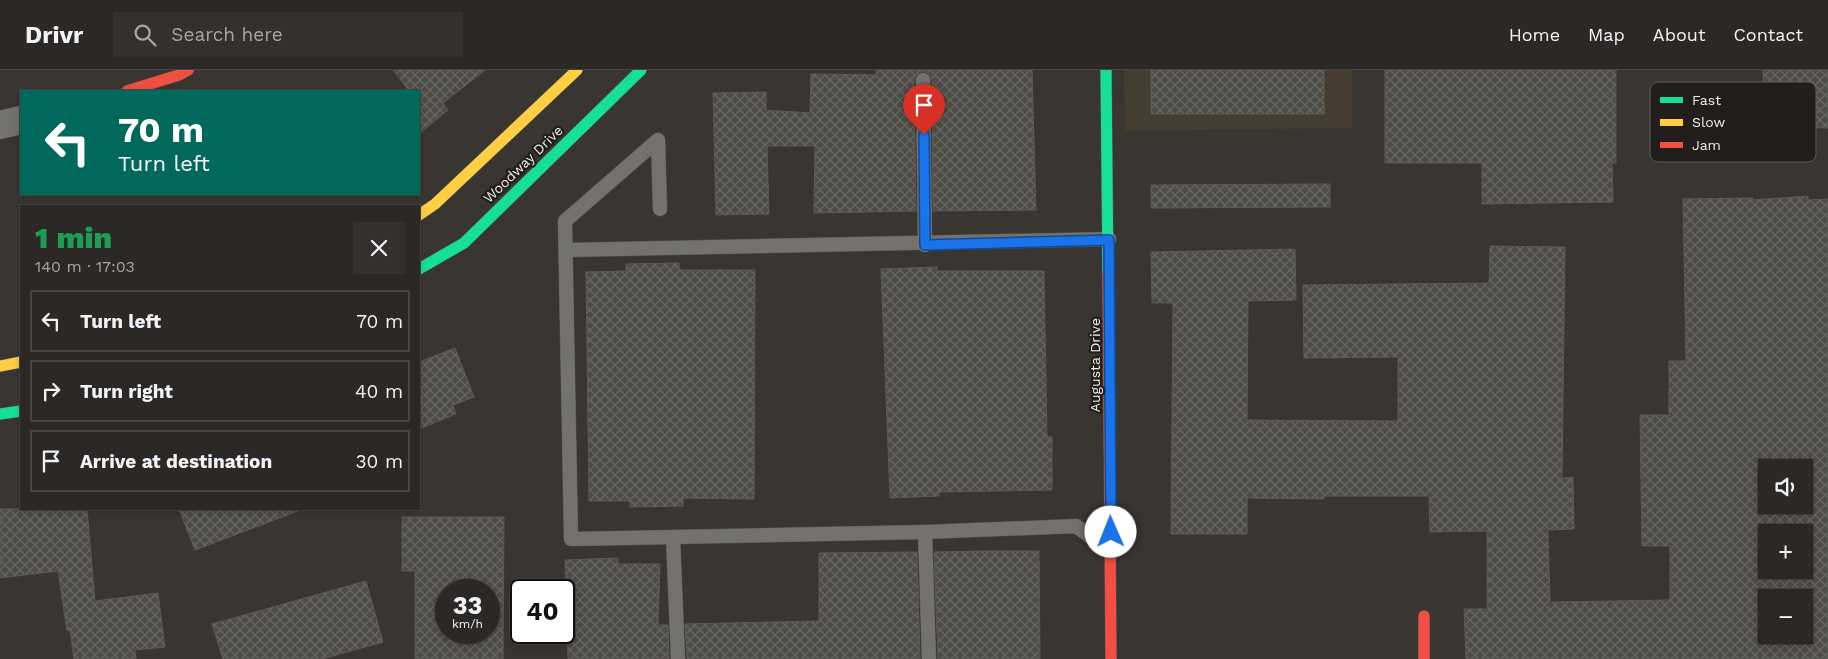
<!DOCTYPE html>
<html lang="en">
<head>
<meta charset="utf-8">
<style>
	:root { --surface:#2b2826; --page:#33302e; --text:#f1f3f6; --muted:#a6a6a7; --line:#474443 }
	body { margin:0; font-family:"Work Sans",sans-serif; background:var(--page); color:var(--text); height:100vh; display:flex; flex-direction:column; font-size:19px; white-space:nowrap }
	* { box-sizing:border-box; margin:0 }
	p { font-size:16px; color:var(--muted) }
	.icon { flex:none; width:28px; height:28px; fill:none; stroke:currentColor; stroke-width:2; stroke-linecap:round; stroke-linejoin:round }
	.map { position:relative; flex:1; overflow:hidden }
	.details { position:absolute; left:20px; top:135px; width:400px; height:305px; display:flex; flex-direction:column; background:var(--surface); border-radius:0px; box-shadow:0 2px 8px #0003,0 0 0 1px var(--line) }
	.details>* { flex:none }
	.guide { position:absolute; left:20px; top:20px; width:400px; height:105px; border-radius:0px; box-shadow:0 2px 8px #0003,0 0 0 1px var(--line); background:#00695c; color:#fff; overflow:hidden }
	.buttons { position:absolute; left:1758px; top:389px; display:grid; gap:10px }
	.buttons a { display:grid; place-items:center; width:55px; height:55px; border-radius:0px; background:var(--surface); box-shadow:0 2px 8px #0003,0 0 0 1px var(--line); font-size:25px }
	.speed { position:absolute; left:435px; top:509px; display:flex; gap:10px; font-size:25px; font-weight:700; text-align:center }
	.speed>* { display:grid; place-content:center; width:65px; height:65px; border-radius:50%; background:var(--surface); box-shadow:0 2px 8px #0003,0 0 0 1px var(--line); line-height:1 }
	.speed small { font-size:12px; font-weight:400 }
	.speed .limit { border:2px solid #111; border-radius:8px; background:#fff; color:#111 }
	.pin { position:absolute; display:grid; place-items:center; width:42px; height:42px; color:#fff; margin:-51px -21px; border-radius:50% 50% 50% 0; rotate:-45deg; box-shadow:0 0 5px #0007 }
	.pin .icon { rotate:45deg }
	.me { position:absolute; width:55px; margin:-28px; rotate:359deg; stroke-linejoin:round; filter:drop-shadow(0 0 4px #0008) }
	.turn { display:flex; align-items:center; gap:18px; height:105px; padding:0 15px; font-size:22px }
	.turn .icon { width:65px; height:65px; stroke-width:2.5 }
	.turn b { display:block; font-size:35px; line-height:42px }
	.round { display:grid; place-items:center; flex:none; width:52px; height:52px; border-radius:0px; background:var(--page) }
	.summary { display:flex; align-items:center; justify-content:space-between; height:85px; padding:0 15px }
	h1 { font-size:30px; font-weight:800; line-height:38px; color:#1e9e55 }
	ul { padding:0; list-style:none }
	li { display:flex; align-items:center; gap:15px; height:62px; margin:0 10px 8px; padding:0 5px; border:2px solid var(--line); border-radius:0px }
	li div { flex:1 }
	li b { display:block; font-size:19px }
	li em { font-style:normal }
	header { display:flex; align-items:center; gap:30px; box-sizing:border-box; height:70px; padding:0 25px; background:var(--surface); border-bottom:1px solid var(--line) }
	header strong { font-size:24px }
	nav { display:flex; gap:28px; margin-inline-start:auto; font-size:18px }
	.search { width:350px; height:45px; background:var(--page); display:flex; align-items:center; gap:12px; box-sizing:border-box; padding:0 18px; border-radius:0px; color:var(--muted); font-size:19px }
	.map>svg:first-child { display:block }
</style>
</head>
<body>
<header>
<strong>Drivr</strong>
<div class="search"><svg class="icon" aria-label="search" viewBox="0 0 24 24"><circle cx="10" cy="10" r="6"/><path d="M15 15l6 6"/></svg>Search here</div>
<nav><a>Home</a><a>Map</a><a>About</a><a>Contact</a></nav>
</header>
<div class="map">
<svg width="1828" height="589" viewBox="0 0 1828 589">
	<defs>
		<pattern id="building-cross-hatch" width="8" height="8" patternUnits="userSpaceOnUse" patternTransform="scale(1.25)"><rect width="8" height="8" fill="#4e4c47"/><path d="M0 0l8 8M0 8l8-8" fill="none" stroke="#686662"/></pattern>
	</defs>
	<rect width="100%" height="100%" fill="#393632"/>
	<!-- built -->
	<polygon fill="#453d31" points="1124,0 1352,0 1352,58 1125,61"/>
	<!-- building -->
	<g fill="url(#building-cross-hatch)" stroke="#5c5a57" fill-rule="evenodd">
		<polygon points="393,0 485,0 443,33 448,40 419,64 419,21 409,21"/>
		<polygon points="876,0 1032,0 1036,140 933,141 932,10 928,3 922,1 916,5 914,10 916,141 814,143 815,76 767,76 769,144 716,145 713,23 766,22 766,40 810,43 811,4 876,5"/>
		<rect x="1151" y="0" width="173" height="44"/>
		<polygon points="1385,0 1616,0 1616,93 1612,93 1613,132 1482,134 1482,93 1385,93"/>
		<polygon points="1763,0 1828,0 1828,58 1767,57 1767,31 1763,31"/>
		<polygon points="1330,114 1330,137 1151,138 1151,115"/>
		<path d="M1808 126V130L1828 129V589H1466L1464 539H1487V461L1430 462 1429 426H1324V429L1247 428V464H1171L1173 233H1152L1151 182 1295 179 1296 230 1248 231 1247 350 1398 351V287L1304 288 1303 215 1489 213 1490 176 1565 177 1562 408 1573 407 1574 459 1548 460 1550 532 1670 530V476H1642L1640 345H1669V291H1686L1683 129 1753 128V130ZM1766 398H1804V435H1766ZM1766 462H1804V500H1766ZM1766 528H1804V565H1766Z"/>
		<polygon points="679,193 679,200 755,200 754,429 683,428 683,436 630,437 630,431 589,431 586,202 626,201 626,194"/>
		<polygon points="937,197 937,201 1044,201 1047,367 1052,367 1052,420 939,422 939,426 890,428 881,199"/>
		<polygon points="455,278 474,327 453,335 456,344 419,359 419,292"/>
		<polygon points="0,439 87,439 95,531 158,523 165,577 135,580 136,589 74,589 70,560 67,561 58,501 0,508"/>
		<polygon points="179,439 298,439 298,441 195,480"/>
		<path d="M402 447H504L503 589H415V501H402ZM446 520H489V562H446Z"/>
		<polygon points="986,481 1039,481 1040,589 938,589 934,482"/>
		<polygon points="917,482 920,589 687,589 685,554 819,551 819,483"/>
		<polygon points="618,488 618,494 660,494 658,555 668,555 669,589 568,589 565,490"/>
		<polygon points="366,511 383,572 322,589 223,589 212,554"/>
	</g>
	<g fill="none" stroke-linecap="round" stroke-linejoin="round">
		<!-- lane casing -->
		<g stroke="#565350" stroke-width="15">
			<g id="lane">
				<polyline points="923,10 925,175"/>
				<polyline points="660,139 658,70 565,151 571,469 925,462 1076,456 1110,481"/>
				<polyline points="566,180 1109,169"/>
				<polyline points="925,462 929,589"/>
				<polyline points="673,467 678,589"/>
			</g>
		</g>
		<!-- street casing -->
		<g stroke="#565350" stroke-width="29">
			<polyline id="street" points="0,55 21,50"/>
		</g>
		<!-- fast casing -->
		<g stroke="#565350" stroke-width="12">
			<g id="fast">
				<polyline points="1106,0 1108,204"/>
				<polyline points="419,199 464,173 641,0"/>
				<polyline points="0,344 21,341"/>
			</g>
		</g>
		<!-- slow casing -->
		<g stroke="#565350" stroke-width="12">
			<g id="slow">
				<polyline points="419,145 435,134 577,0"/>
				<polyline points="0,296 21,292"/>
			</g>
		</g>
		<!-- jam casing -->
		<g stroke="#565350" stroke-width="12">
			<g id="jam">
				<polyline points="127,21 179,5 188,0"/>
				<polyline points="1108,204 1111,589"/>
				<polyline points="1424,546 1424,589"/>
			</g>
		</g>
		<!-- lane -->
		<use href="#lane" stroke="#73726e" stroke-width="14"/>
		<!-- street -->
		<use href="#street" stroke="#73726e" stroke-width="28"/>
		<!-- fast -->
		<use href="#fast" stroke="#16e098" stroke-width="11"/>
		<!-- slow -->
		<use href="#slow" stroke="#ffcf43" stroke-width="11"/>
		<!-- jam -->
		<use href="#jam" stroke="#f24e42" stroke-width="11"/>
	</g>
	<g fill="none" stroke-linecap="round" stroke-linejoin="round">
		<!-- route casing -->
		<g stroke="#114b97" stroke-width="12">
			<polyline id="route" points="924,65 925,175 1109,170 1111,462"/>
		</g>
		<!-- route -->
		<use href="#route" stroke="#1a73e8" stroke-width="9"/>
	</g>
	<g text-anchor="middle" stroke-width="4.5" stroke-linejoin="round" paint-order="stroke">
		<!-- street labels -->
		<g font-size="14" fill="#f0ede8" stroke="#211e1b">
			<text transform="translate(523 94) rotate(-44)" y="5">Woodway Drive</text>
			<text transform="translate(1095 295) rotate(-90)" y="5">Augusta Drive</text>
		</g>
	</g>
	<!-- legend -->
	<rect x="1650" y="12" width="166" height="80" rx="8" fill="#211e1b" stroke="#5f5c58" stroke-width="1"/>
	<rect x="1660" y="27" width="23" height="6" fill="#16e098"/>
	<rect x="1660" y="49" width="23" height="7" fill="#ffcf43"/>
	<rect x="1660" y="72" width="23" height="6" fill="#f24e42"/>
	<g font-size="14" fill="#f0ede8">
		<text x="1692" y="35">Fast</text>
		<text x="1692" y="57">Slow</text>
		<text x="1692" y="80">Jam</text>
	</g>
</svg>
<div class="buttons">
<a><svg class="icon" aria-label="sound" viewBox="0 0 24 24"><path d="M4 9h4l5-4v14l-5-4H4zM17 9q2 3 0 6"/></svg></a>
<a>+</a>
<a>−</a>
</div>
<div class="speed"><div>33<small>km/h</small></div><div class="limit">40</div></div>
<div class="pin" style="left:924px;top:65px;background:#d93025"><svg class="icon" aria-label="arrive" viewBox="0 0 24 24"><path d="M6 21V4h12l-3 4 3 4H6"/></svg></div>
<svg class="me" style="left:1111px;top:462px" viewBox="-20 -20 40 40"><circle r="19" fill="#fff"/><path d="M0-13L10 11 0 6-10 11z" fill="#1a73e8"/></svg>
<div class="guide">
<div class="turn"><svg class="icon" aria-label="left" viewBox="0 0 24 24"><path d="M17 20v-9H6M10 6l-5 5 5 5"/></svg><div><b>70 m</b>Turn left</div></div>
</div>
<section class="details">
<div class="summary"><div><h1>1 min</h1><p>140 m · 17:03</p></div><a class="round"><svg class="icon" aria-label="close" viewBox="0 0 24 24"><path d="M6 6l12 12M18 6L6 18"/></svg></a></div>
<ul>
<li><svg class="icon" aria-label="left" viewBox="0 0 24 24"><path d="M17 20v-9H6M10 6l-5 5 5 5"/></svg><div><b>Turn left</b></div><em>70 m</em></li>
<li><svg class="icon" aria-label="right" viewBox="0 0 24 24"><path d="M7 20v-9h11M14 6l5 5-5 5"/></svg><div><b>Turn right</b></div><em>40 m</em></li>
<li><svg class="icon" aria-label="arrive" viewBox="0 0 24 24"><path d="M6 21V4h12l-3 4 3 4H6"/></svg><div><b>Arrive at destination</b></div><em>30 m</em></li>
</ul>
</section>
</div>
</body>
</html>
